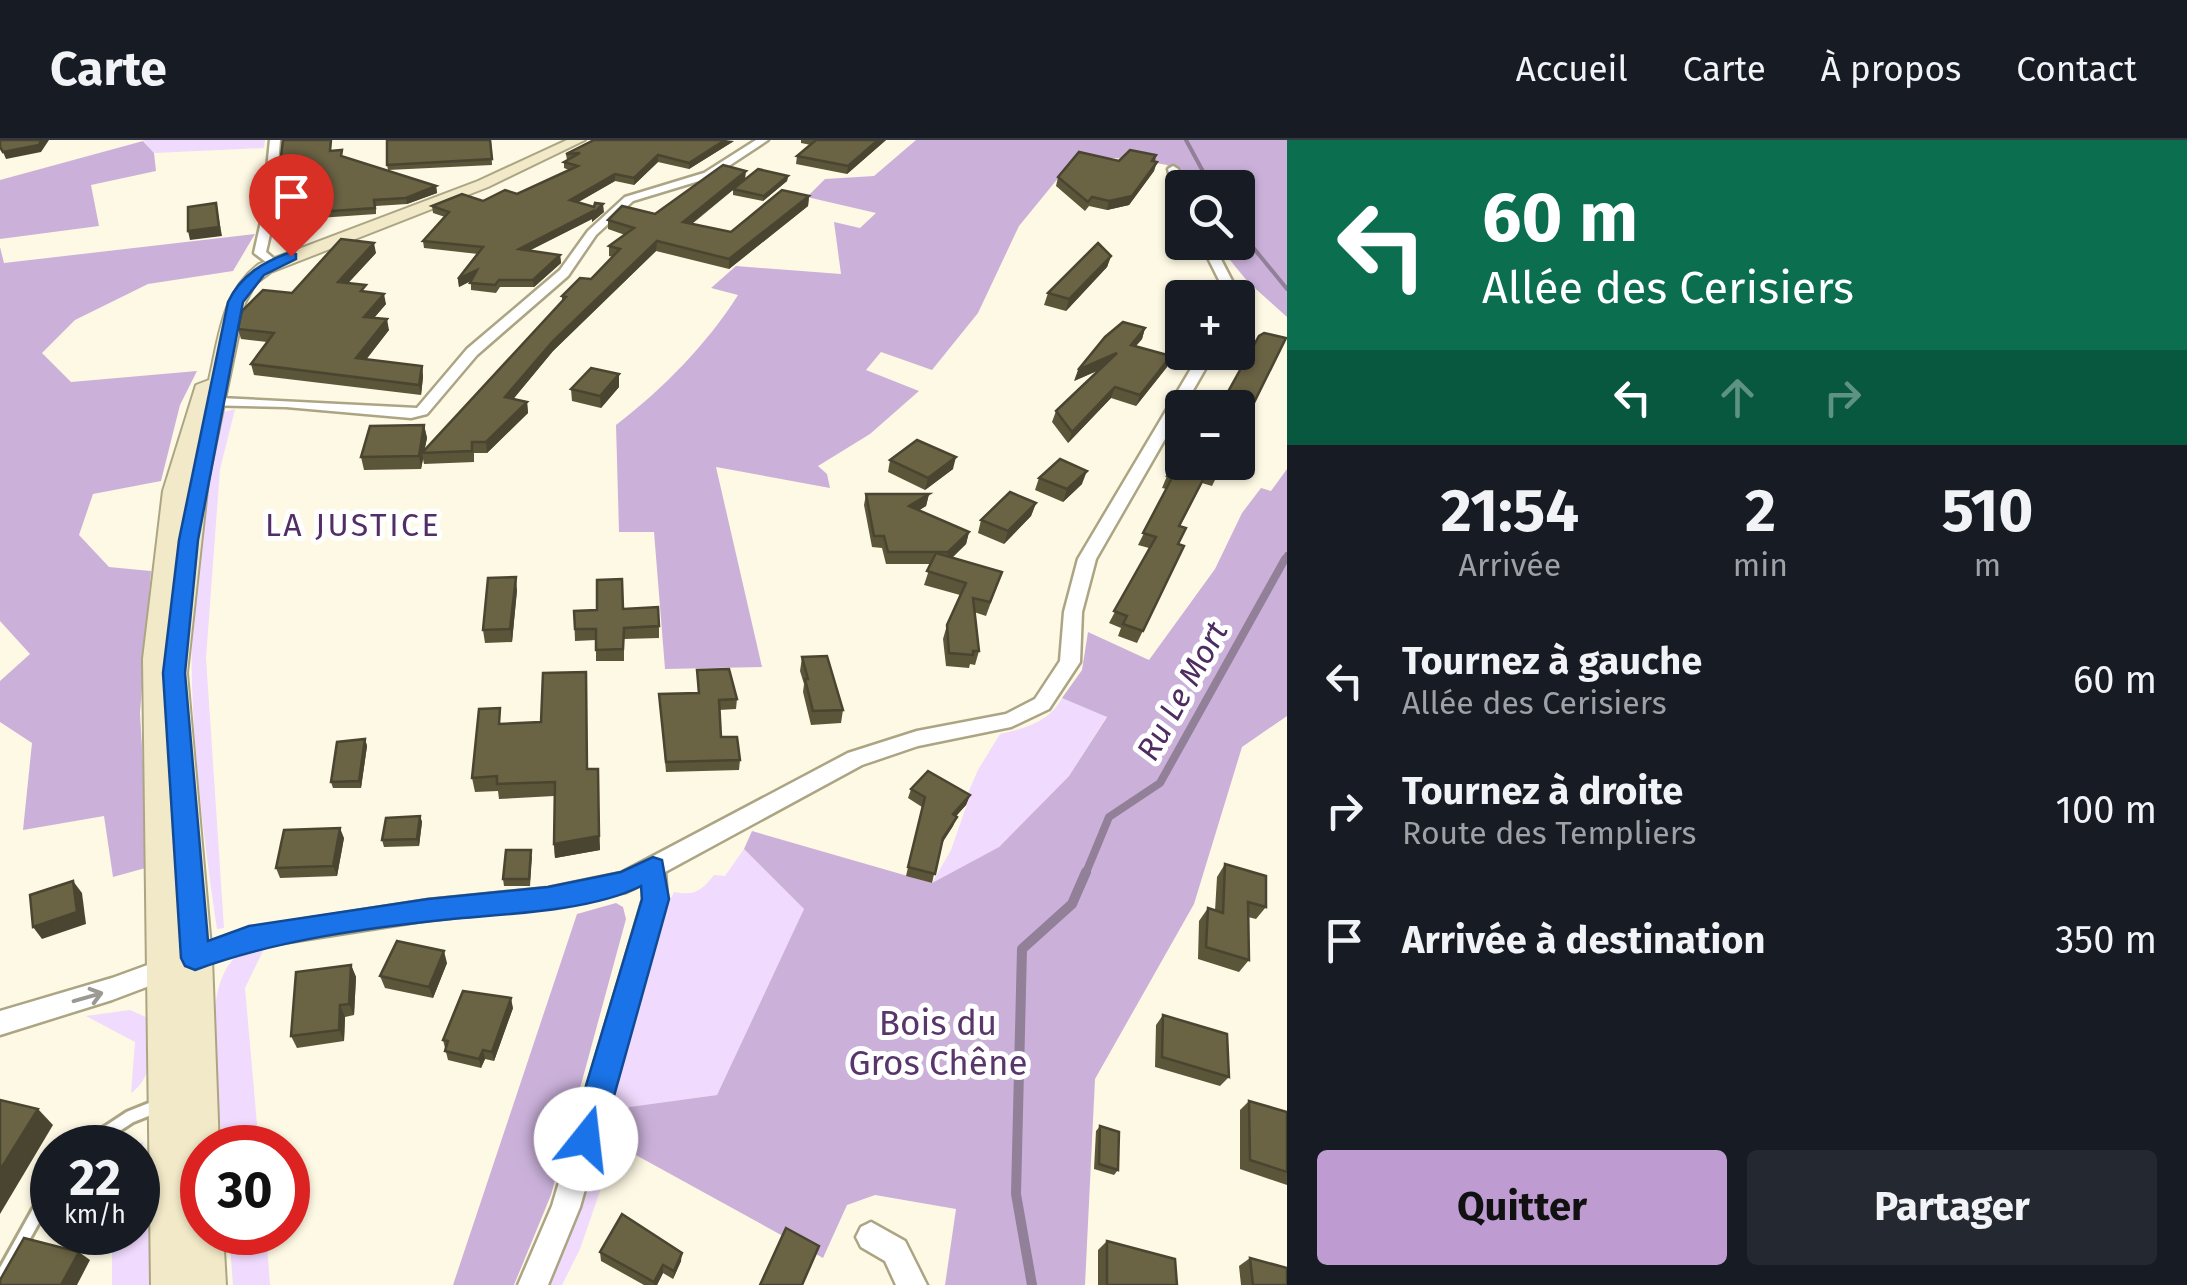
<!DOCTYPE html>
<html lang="fr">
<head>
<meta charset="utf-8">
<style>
	:root { --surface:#171b24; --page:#242831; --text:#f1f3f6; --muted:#9ea1a6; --line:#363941; --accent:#be9cd1 }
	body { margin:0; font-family:"Fira Sans",sans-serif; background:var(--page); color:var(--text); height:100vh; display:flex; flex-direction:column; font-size:38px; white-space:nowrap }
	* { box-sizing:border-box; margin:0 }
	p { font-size:32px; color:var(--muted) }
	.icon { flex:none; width:55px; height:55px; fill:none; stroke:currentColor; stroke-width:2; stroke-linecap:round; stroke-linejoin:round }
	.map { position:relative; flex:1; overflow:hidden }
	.sheet { display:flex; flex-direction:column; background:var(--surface); width:900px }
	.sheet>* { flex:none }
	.banner { background:#0b6e4f; color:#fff; overflow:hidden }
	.buttons { position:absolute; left:1165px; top:30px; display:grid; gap:20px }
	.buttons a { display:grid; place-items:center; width:90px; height:90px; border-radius:10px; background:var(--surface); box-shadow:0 2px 8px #0004; font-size:50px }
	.speed { position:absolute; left:30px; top:985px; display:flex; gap:20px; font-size:50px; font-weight:700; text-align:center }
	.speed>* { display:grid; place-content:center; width:130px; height:130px; border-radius:50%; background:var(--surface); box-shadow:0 2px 8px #0004; line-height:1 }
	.speed small { font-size:25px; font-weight:400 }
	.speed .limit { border:15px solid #d22; background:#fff; color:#111 }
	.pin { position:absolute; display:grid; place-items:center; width:85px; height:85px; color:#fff; margin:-102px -42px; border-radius:50% 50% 50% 0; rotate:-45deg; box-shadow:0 0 10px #0007 }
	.pin .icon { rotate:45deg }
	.me { position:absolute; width:110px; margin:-55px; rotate:16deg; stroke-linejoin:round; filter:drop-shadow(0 0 8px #0008) }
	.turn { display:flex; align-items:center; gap:35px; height:210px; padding:0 30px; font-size:45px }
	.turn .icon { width:130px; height:130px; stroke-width:2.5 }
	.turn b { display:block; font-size:70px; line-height:85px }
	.lanes { display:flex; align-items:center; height:95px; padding:0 30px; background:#0003; justify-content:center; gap:50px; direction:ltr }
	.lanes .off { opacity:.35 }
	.eta { display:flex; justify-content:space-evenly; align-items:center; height:170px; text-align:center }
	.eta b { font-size:60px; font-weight:700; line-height:70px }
	.primary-button { display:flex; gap:20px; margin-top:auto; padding:20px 30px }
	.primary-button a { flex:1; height:115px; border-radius:10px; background:var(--accent); color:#111; font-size:40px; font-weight:700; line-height:115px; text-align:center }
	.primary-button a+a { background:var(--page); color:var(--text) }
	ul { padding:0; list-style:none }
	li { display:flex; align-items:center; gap:30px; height:130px; padding:0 30px }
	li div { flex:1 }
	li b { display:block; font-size:38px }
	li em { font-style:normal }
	header { display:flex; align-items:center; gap:60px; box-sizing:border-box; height:140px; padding:0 50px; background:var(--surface); border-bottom:2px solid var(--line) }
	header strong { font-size:48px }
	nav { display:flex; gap:55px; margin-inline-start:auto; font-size:35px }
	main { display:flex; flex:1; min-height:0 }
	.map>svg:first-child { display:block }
</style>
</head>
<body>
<header>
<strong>Carte</strong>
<nav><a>Accueil</a><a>Carte</a><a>À propos</a><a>Contact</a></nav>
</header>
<main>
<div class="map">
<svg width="1287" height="1145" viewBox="0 0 1287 1145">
	<rect width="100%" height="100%" fill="#fef9e4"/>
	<!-- green -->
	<g fill="#f0dafd">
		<polygon points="143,0 265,0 264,8 154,13"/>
		<path d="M235 269 220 329 206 518 224 788 217 789C192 618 172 441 224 272Z"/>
		<path d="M1062 558 1107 576 1069 636 999 707 932 743 951 710 967 664 964 662 978 630 1000 594C1026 588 1049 582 1062 558Z"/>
		<path d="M744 709 804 769 717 955 629 967 580 1109 562 1145H540L659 781 674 752C695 756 701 751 714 735L725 736Z"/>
		<path d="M264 809 245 848 259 1007H223C219 964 196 838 241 814 247 811 257 810 264 809Z"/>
		<path d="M130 870 146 877C157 900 153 938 131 953L135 902 86 876Z"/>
		<polygon points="143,1002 145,1083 159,1079 160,1145 112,1145 112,1093 138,1092 138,1008 134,1007"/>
		<polygon points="229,1093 266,1093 270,1145 233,1145"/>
	</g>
	<!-- forest -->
	<g fill="#cbb1da">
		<path d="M916 0H1287V177L1248 142 1216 103 1238 102V48L1183 47 1167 25C1134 18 1106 16 1073 20L1019 86 978 173 932 230 881 212 866 230 919 251 870 294 818 326 827 334 830 348 716 327 762 527 665 529 654 392H619L616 285C662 250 708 203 738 155L711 148 736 126 841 134 834 82 860 88 876 73 807 57 825 39 874 36Z"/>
		<polygon points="143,1 154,13 156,31 91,45 99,86 0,99 0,40"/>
		<polygon points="255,94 233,131 148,144 75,180 42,213 71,242 197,231 180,265 161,341 93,354 79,395 109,427 151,431 140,573 149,727 113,737 104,676 23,690 32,603 0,582 0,541 30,514 0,481 0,107 4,123"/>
		<polygon points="1287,329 1287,576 1242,607 1194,764 1095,939 1085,1145 945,1145 956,1069 875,1055 847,1065 823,1118 614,1003 629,967 717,955 804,769 744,709 752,691 932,743 999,707 1069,636 1107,577 1062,558 1082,530 1088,492 1149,520 1215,429 1242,373 1261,348 1271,351"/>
		<polygon points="616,763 623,767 626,779 551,1055 514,1145 453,1145 577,774"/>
	</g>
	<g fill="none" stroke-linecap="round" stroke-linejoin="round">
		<!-- stream-far3 -->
		<g stroke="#927f98" stroke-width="4">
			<polyline points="1186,0 1212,48"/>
			<polyline points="1238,89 1287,149"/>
		</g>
		<!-- stream-far2 -->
		<polyline stroke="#927f98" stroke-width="6" points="1284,421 1287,415"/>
		<!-- stream-far1 -->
		<polyline stroke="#927f98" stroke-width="8" points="1085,735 1109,677 1160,643 1285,419"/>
		<!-- stream -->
		<polyline stroke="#927f98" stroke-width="10" points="1032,1145 1016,1054 1022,809 1072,764 1086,732"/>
		<!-- service casing -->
		<g stroke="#aca584" stroke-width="18">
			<g id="service">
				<polyline points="83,1008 130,977 160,965"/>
				<polyline points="0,1140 52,1047"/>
			</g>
		</g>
		<!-- minor casing -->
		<g stroke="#aca584" stroke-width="5">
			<g id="minor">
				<polygon points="270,0 280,0 274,77 266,112 280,124 274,128 254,113 262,77"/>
				<polygon points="756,0 768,0 712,37 633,61 596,95 568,136 477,215 427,274 411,278 286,267 200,265 193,261 200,257 417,268 467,209 560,130 588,91 625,57 704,33"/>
				<polygon points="1173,26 1178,29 1182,46 1178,54 1182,62 1182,76 1176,73 1168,54 1172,46 1168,29"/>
				<polygon points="1200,102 1212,102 1241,158 1240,161 1238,158 1228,158"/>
				<polygon points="1201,212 1215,212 1096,419 1082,472 1080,522 1049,569 1011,587 918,606 862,625 665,732 667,759 580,1067 548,1145 518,1145 552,1066 643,759 643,744 626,752 548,768 428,780 250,808 112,860 0,895 0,871 112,838 249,788 428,760 548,748 621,733 848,613 917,591 1006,574 1035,559 1060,521 1064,472 1078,419"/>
				<polygon points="871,1082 905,1101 927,1145 896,1145 885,1121 861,1107 856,1097 861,1087"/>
			</g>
		</g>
		<!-- secondary casing -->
		<g stroke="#aca584" stroke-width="4">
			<path id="secondary" d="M567 0H585L488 47 271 132 255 144 245 163 208 341 187 533 212 818 219 1008H202V1092H223L226 1145H151L143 519 163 351 196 245 209 240C219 197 222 152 259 124L478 41Z"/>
		</g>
		<!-- service -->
		<use href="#service" stroke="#fff" stroke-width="12"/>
		<!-- minor -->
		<use href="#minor" fill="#fff" fill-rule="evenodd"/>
		<!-- secondary -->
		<use href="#secondary" fill="#f1e9c7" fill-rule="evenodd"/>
	</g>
	<!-- wall -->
	<g fill="#5b553a">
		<polygon points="491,0 492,25 388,30 387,25"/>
		<polygon points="801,0 886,0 847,34 796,24 797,16 811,5 801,3"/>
		<polygon points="734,1 689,29 658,22 634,45 615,41 578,62 604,72 592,82 592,79 530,110 560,115 561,123 534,147 500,147 496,153 471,150 471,141 459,147 458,139 478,114 424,108 423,101 445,77 433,73 432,66 483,61 517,54 569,30 564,28 564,22 567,20 566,14"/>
		<polygon points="331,11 343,16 436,46 437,53 407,64 376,66 376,74 290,80 289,72 285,72 283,65 288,40 281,40 279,34"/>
		<polygon points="1156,15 1154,31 1129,65 1107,70 1089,66 1085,71 1056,46 1058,37 1119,21"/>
		<polygon points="788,36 787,41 763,61 733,55 733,50 692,84 731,92 809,56 808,66 729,129 656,111 553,211 513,259 527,262 528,273 487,313 474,313 474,322 424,324 423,319 421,329 364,330 361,317 424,285 427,298 424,311 562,161 562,156 591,139 613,117 609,116 609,106 625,95 608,89 608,80 655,74 745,40"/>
		<polygon points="376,113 348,143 367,152 386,164 374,178 389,190 366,219 422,226 423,237 421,255 254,235 251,224 267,202 241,199 238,189 292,153"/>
		<polygon points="1111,116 1107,127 1066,171 1044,165 1048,153"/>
		<polygon points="1145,188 1142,199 1136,206 1167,227 1136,266 1111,258 1068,303 1052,282 1056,271 1099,230 1074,241"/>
		<polygon points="619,247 601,268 572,261 571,249"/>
		<polygon points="890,320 953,329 925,350 888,332"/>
		<polygon points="1224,322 1212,346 1202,343 1180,386 1178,404 1184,406 1137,503 1118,496 1121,488 1109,483 1149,408 1138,405 1166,349 1162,348 1167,336"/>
		<polygon points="1039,338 1082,344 1063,362 1035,350"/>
		<polygon points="866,354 929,354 926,366 919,370 969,392 966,404 952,418 1002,432 986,476 974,472 979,511 975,525 970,524 969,528 946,526 943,499 947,485 960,455 924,445 931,424 886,424 882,408 872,407 864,365"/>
		<polygon points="1036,363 1031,376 1004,404 978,393 981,380"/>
		<polygon points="517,450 512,502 485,503 483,490"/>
		<polygon points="623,469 659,486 659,498 624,499 624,521 596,521 596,500 575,501 574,471"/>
		<polygon points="802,517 843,570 841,583 811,585 803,552 804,544 800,531"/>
		<polygon points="697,530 737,559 736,569 719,570 721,597 740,620 739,630 666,632 659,554 698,553"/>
		<polygon points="502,584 588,629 600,710 555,718 554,704 554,656 499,659 498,651 475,652 472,638"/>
		<polygon points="365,599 367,606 361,648 333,648 331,642"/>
		<polygon points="911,649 970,655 966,665 956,676 953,686 941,705 932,743 906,736 922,667 908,658"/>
		<polygon points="420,676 422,682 419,706 384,707 382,700"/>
		<polygon points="344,698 337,736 280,738 276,728"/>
		<polygon points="532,716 530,746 504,746 503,739"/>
		<polygon points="1225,724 1266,767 1256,779 1248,777 1249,820 1239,832 1198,819 1199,781 1208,768 1215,771 1217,737"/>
		<polygon points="447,823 433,858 385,848 380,836"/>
		<polygon points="351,825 356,837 354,875 345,877 344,901 297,908 291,896"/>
		<polygon points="513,868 494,921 485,919 481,928 448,920 443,900"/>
		<polygon points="1163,875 1229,937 1220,946 1155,927 1156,885"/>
		<polygon points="1249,961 1287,972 1287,1045 1240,1029 1240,970"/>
		<polygon points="1100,986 1118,1030 1114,1035 1094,1029 1096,991"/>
		<polygon points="1107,1101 1177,1145 1098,1145 1098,1110"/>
		<polygon points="600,1112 681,1121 673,1139 663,1133 657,1145 644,1145 601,1121"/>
		<polygon points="1250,1118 1287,1145 1241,1145 1239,1126"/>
	</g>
	<!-- shaded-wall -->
	<g fill="#4a4530">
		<polygon points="41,0 49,0 41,12 6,19 3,12"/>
		<polygon points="725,0 734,1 689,29 689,23"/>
		<polygon points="878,0 886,0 847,34 848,26"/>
		<polygon points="658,15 658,22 634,45 634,38"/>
		<polygon points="1157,22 1154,31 1129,65 1107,70 1109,61"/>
		<polygon points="746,31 745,40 682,91 683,82"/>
		<polygon points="615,34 615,41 570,67 570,60"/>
		<polygon points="788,36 787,41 763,61 764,56"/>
		<polygon points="436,46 437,53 407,64 406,58"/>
		<polygon points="809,56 808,66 729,129 729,119"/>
		<polygon points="216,63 222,96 190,100 188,91"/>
		<polygon points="603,64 604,72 592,82 592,79 519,116 519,109"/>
		<polygon points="657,101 656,111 553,211 506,268 505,257 553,201"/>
		<polygon points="374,103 376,113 340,152 338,142"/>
		<polygon points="560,115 561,123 534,147 533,140"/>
		<polygon points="1111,116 1107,127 1066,171 1069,159"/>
		<polygon points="477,130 478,137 459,147 458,139"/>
		<polygon points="384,154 386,164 366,187 364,177"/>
		<polygon points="387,179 389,190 359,229 356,218"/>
		<polygon points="1145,188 1142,199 1127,216 1131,205"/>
		<polygon points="1117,213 1113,224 1074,241 1078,230"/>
		<polygon points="1171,216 1167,227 1136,266 1140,255"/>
		<polygon points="422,226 423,237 421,255 419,245"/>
		<polygon points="619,234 619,247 601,268 600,256"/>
		<polygon points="1115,247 1111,258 1068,303 1072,292"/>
		<polygon points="527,262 528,273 487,313 486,302"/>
		<polygon points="424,285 427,298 424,313 422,313 423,319 421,329 419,316"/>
		<polygon points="956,317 953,329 925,350 928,338"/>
		<polygon points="1087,331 1082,344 1063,362 1067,349"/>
		<polygon points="929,354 926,366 907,378 909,366"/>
		<polygon points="1036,363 1031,376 1004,404 1008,391"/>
		<polygon points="969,392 966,404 945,424 948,412"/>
		<polygon points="516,437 517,450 512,502 510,489"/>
		<polygon points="365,599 367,606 361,648 359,641"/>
		<polygon points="598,629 600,710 555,718 554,704"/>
		<polygon points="970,655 966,665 950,683 953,674"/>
		<polygon points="420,676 422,682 419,706 417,699"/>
		<polygon points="957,677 953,686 939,707 943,698"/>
		<polygon points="340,688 344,698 337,736 333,726"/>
		<polygon points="73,741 82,753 86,784 42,799 33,787"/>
		<polygon points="444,811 447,823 433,858 429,847"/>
		<polygon points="351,825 356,837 354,875 349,864"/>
		<polygon points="511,858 513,868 494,921 492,912"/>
		<polygon points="340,865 345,877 344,901 339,890"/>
		<polygon points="483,910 485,919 481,928 479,919"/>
		<polygon points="38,969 53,985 0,1074 0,1030"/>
		<polygon points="79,1112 90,1120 77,1145 61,1145"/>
		<polygon points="682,1113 681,1121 673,1139 674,1131"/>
		<polygon points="663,1125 663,1133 657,1145 654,1145"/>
	</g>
	<!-- building -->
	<g fill="#6a6344" stroke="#4a4530" stroke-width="2.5">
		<polygon points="0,0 41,0 39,5 3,12 0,7"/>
		<polygon points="283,0 331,0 330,11 342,10 341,16 436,46 406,58 374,60 375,68 289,74 290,65 283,65 289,33 279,34"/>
		<polygon points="387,0 490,0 492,19 387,25"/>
		<polygon points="594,0 725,0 689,23 658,15 634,38 615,34 570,60 594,67 595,63 603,64 592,75 593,71 519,109 560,115 533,140 499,140 495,145 470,143 477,130 458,139 483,107 423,101 449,72 432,66 462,54 483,61 505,50 517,54 578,26 564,22 580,13 566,14"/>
		<polygon points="816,0 878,0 848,26 797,16"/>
		<polygon points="1130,10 1156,15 1152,21 1157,22 1132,56 1109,61 1092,57 1088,62 1058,37 1079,12 1119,21"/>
		<polygon points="723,25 746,31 683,82 731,92 782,50 809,56 729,119 657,101 553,201 505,257 527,262 486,302 472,302 472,311 422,313 566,157 562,156 580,138 591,139 620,109 609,106 634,88 608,80 622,66 655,74"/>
		<polygon points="758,29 788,36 764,56 733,49"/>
		<polygon points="216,63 219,87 188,91 188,67"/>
		<polygon points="341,99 374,103 338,142 366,145 361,151 384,154 364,177 387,179 356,218 422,226 419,245 251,224 274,193 238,189 242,171 263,150 292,153"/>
		<polygon points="1098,103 1111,116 1069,159 1048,153"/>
		<polygon points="1123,182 1145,188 1131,205 1171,216 1140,255 1115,247 1072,292 1056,271 1117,213 1078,230 1105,197"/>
		<polygon points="1264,193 1286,198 1238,295 1238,268 1219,268 1259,196"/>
		<polygon points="591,228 619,234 600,256 571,249"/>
		<polygon points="424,285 419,316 361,317 370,286"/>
		<polygon points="917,300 956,317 928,338 890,320"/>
		<polygon points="1181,311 1182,312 1182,322 1223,322 1217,335 1207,332 1179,386 1186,388 1178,404 1184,406 1143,491 1123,484 1127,476 1114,471 1156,397 1143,393 1172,338 1167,336"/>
		<polygon points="1060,319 1087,331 1067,349 1039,338"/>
		<polygon points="1010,352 1036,363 1008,391 981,380"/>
		<polygon points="866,354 929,354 909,366 969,392 948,412 888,412 884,396 874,396"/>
		<polygon points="936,413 1002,432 990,462 973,458 979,511 973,511 973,515 949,513 947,485 966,443 927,431"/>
		<polygon points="516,437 510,489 483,490 488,438"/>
		<polygon points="622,439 623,469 658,467 659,486 624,488 623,509 596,510 596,489 575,489 574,471 597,470 597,440"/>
		<polygon points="827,516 843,570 813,571 805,539 808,539 802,517"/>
		<polygon points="729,529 737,559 719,560 721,597 737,597 740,620 666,622 659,554 699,553 697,530"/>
		<polygon points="586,532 587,629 598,629 599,696 554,704 555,642 497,644 497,636 472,638 479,569 500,568 499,584 541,582 543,533"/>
		<polygon points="365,599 359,641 331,642 337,602"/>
		<polygon points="928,631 970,655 953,674 957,677 943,698 935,734 908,727 925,657 911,649"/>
		<polygon points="420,676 417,699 382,700 386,678"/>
		<polygon points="340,688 333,726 276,728 284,690"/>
		<polygon points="506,710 531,710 529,739 503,739"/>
		<polygon points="1225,724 1266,736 1266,767 1248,762 1249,820 1206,807 1208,768 1223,773"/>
		<polygon points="73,741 77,772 33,787 30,755"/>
		<polygon points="397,801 444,811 429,847 380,836"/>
		<polygon points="351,825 349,864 340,865 339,890 291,896 296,832"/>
		<polygon points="463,851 511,858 492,912 483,910 479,919 445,911 448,901 443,900"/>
		<polygon points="1163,875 1227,894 1229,937 1162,917"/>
		<polygon points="0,960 38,969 0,1030"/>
		<polygon points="1249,961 1287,972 1287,1032 1250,1020"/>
		<polygon points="1100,986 1119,992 1118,1030 1099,1024"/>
		<polygon points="622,1074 682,1113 674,1131 663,1125 654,1142 600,1112"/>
		<polygon points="786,1088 819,1106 802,1145 760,1145"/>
		<polygon points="24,1098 79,1112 61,1145 0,1145 0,1140"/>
		<polygon points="1107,1101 1175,1119 1177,1145 1107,1145"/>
		<polygon points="1250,1118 1287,1128 1287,1145 1253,1145"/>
	</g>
	<!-- one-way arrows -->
	<defs><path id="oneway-shaft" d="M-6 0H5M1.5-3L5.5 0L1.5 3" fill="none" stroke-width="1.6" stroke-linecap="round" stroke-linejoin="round" transform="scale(2.5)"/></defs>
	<use stroke="#9a9993" href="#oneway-shaft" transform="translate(88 857) rotate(-16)"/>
	<!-- route -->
	<path fill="#1a73e8" stroke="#114b97" stroke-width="2.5" d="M291 112 296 114V119L264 135 243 162 198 400 185 533 208 801 249 786 428 759 548 747 621 732 653 717 662 720 669 759 602 999 597 1010 586 1014 575 1010 570 999 642 759 641 746C592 771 507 774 452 779 366 788 276 800 195 830L185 826 181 818 163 533 179 400 228 162C241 135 263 122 291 112Z"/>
	<g text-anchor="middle" stroke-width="10" stroke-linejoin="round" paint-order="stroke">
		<!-- neighbourhood labels -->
		<g font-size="32" letter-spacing="2.5" fill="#522e66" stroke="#fff">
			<text x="353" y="396">LA JUSTICE</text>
		</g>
		<!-- water labels -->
		<g font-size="32" font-style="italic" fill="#4e2c60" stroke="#fff">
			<text transform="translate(1182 551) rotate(-61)" y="11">Ru Le Mort</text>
		</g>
		<!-- near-park labels -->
		<g font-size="35" fill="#58366b" stroke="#fff">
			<text x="938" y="895">Bois du<tspan x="938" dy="40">Gros Chêne</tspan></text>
		</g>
	</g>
</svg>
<div class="buttons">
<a><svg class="icon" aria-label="search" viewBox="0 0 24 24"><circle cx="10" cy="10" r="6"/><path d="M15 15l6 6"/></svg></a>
<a>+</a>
<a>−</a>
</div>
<div class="speed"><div>22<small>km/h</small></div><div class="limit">30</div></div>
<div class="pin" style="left:291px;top:116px;background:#d93025"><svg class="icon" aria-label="arrive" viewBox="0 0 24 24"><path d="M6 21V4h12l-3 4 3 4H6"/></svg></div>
<svg class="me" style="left:586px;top:999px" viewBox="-20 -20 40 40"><circle r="19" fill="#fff"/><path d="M0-13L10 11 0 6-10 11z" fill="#1a73e8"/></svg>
</div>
<section class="sheet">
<div class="banner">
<div class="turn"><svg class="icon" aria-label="left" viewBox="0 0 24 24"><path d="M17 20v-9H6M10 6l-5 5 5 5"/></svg><div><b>60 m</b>Allée des Cerisiers</div></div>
<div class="lanes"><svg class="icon" aria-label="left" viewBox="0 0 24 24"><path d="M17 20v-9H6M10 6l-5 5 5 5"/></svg><svg class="icon off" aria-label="ahead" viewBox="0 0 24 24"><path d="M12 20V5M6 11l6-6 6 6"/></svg><svg class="icon off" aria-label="right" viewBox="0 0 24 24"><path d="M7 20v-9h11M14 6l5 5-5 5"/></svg></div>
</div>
<div class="eta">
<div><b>21:54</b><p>Arrivée</p></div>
<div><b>2</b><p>min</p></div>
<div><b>510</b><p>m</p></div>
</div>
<ul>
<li><svg class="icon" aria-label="left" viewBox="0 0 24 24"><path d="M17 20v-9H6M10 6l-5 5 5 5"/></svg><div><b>Tournez à gauche</b><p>Allée des Cerisiers</p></div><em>60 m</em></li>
<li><svg class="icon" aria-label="right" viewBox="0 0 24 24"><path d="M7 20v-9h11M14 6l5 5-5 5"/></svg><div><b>Tournez à droite</b><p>Route des Templiers</p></div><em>100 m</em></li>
<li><svg class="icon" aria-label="arrive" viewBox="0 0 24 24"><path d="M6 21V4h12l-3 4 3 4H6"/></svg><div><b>Arrivée à destination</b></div><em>350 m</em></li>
</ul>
<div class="primary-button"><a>Quitter</a><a>Partager</a></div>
</section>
</main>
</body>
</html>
